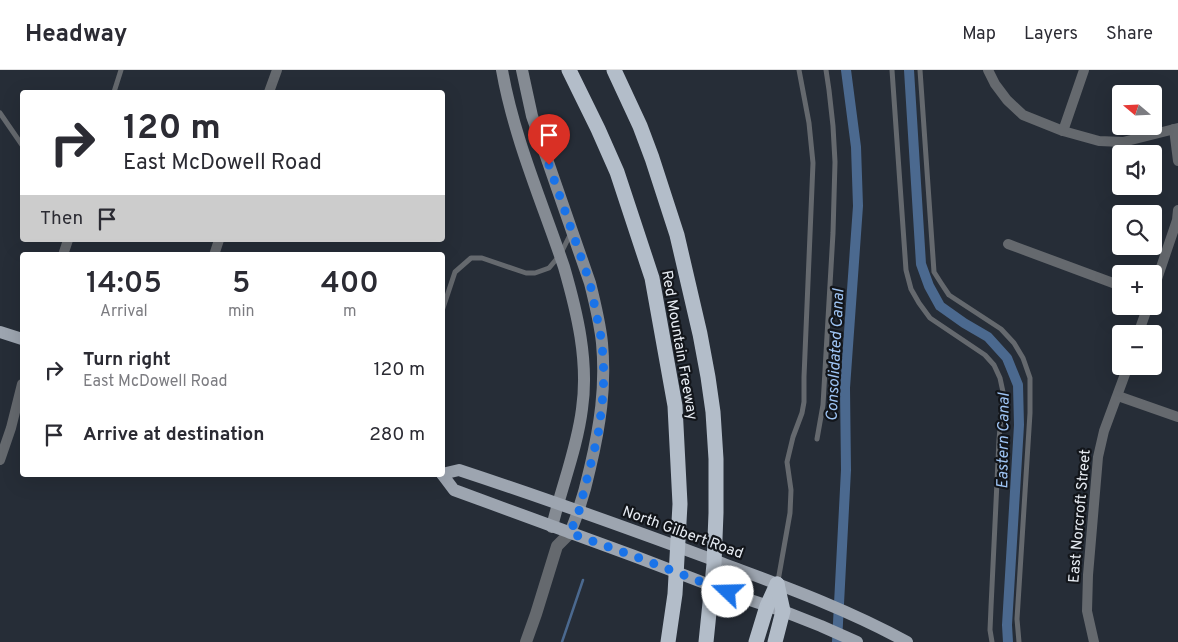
<!DOCTYPE html>
<html lang="en">
<head>
<meta charset="utf-8">
<style>
	:root { --surface:#fff; --page:#f2f2f3; --text:#2b2b33; --muted:#7c7c81; --line:#e1e1e2 }
	body { margin:0; font-family:Overpass,sans-serif; background:var(--page); color:var(--text); height:100vh; display:flex; flex-direction:column; font-size:19px; white-space:nowrap }
	* { box-sizing:border-box; margin:0 }
	p { font-size:16px; color:var(--muted) }
	.icon { flex:none; width:28px; height:28px; fill:none; stroke:currentColor; stroke-width:2; stroke-linecap:round; stroke-linejoin:round }
	.map { position:relative; flex:1; overflow:hidden }
	.drawer { position:absolute; left:20px; top:182px; width:425px; height:225px; display:flex; flex-direction:column; background:var(--surface); border-radius:5px; box-shadow:0 5px 20px #0002 }
	.drawer>* { flex:none }
	.banner { position:absolute; left:20px; top:20px; width:425px; height:152px; border-radius:5px; box-shadow:0 5px 20px #0002; background:#fff; color:var(--text); overflow:hidden }
	.needle { width:32px; rotate:289deg }
	.tools { position:absolute; left:1112px; top:15px; display:grid; gap:10px }
	.tools a { display:grid; place-items:center; width:50px; height:50px; border-radius:5px; background:var(--surface); box-shadow:0 5px 20px #0002; font-size:25px }
	.pin { position:absolute; display:grid; place-items:center; width:42px; height:42px; color:#fff; margin:-51px -21px; border-radius:50% 50% 50% 0; rotate:-45deg; box-shadow:0 0 5px #0007 }
	.pin .icon { rotate:45deg }
	.me { position:absolute; width:55px; margin:-28px; rotate:291deg; stroke-linejoin:round; filter:drop-shadow(0 0 4px #0008) }
	.turn { display:flex; align-items:center; gap:18px; height:105px; padding:0 20px; font-size:22px }
	.turn .icon { width:65px; height:65px; stroke-width:2.5 }
	.turn b { display:block; font-size:35px; line-height:42px }
	.then { display:flex; align-items:center; height:48px; padding:0 20px; background:#0003; gap:10px; font-size:19px }
	.eta { display:flex; justify-content:space-evenly; align-items:center; height:85px; text-align:center }
	.eta b { font-size:30px; font-weight:600; line-height:35px }
	ul { padding:0; list-style:none }
	li { display:flex; align-items:center; gap:15px; height:65px; padding:0 20px }
	li div { flex:1 }
	li b { display:block; font-size:19px }
	li em { font-style:normal }
	header { display:flex; align-items:center; gap:30px; box-sizing:border-box; height:70px; padding:0 25px; background:var(--surface); border-bottom:1px solid var(--line) }
	header strong { font-size:24px }
	nav { display:flex; gap:28px; margin-inline-start:auto; font-size:18px }
	.map>svg:first-child { display:block }
</style>
</head>
<body>
<header>
<strong>Headway</strong>
<nav><a>Map</a><a>Layers</a><a>Share</a></nav>
</header>
<div class="map">
<svg width="1178" height="572" viewBox="0 0 1178 572">
	<rect width="100%" height="100%" fill="#262d37"/>
	<g fill="none" stroke-linecap="round" stroke-linejoin="round">
		<!-- stream -->
		<polyline stroke="#4b698f" stroke-width="2.5" points="562,572 583,510"/>
		<!-- canal -->
		<g stroke="#4b698f" stroke-width="10">
			<polyline points="909,0 921,194 929,216 940,236 964,253 988,267 1007,288 1018,315 1019,355 1007,555 1008,572"/>
			<polyline points="837,572 846,400 845,318 858,136 856,77 846,0"/>
		</g>
		<!-- service -->
		<g stroke="#65696e" stroke-width="5">
			<polyline points="892,0 906,200 911,219 919,233 930,248 985,285 994,295 1000,308 1003,322 999,370 991,537 990,560 992,572"/>
			<polyline points="920,0 934,202 941,213 949,225 1001,259 1014,273 1023,288 1030,308 1030,343 1017,549 1019,572"/>
			<polyline points="114,22 121,0"/>
			<polyline points="0,43 22,75"/>
			<polyline points="442,241 455,202 471,188 482,188 526,203 535,203 549,198 560,185 571,163"/>
			<polyline points="817,369 823,335 833,163 835,92 833,56 829,20 826,0"/>
			<polyline points="778,511 790,443 791,420 787,392 793,367 802,343 804,332 804,307 813,93 809,53 799,0"/>
		</g>
		<!-- minor -->
		<g stroke="#65696e" stroke-width="10">
			<polyline points="988,0 995,14 1007,30 1023,45 1063,61 1099,71 1123,72 1178,58"/>
			<polyline points="269,22 277,0"/>
			<polyline points="1174,59 1178,91"/>
			<polyline points="1063,61 1084,0"/>
			<polyline points="1008,174 1121,216"/>
			<polyline points="63,185 68,170"/>
			<polyline points="214,185 219,170"/>
			<polyline points="1154,218 1177,150 1178,140"/>
			<polyline points="1138,264 1148,236"/>
			<polyline points="1118,326 1178,347"/>
			<polyline points="0,390 11,358 22,314"/>
			<polyline points="1094,572 1087,541 1088,505 1098,387 1104,361 1128,296"/>
		</g>
		<!-- tertiary -->
		<polyline stroke="#65696e" stroke-width="12" points="526,572 536,544 557,476 570,463"/>
		<!-- secondary -->
		<g stroke="#858b93" stroke-width="12">
			<path d="M502 0C514 68 542 132 564 197 577 242 589 291 582 339 577 379 561 418 552 457"/>
			<path d="M522 0 532 46 590 213C595 233 600 253 602 273 606 317 600 356 590 398 585 421 579 441 570 463"/>
		</g>
		<!-- primary -->
		<g stroke="#9da5b0" stroke-width="12">
			<polyline points="0,262 22,269"/>
			<path d="M442 404 459 400C547 429 633 460 719 492 783 516 847 539 907 572"/>
			<polyline points="442,404 454,420 634,486 741,527 783,541 821,556 857,572"/>
		</g>
		<!-- motorway -->
		<g stroke="#b3bdc9" stroke-width="15">
			<polyline points="569,0 598,59 617,102 652,208 675,336 680,434 675,524 668,572"/>
			<polyline points="614,0 640,56 652,88 677,165 700,264 708,307 713,342 716,389 716,443 714,494 706,572"/>
			<polyline points="756,572 767,536 777,514"/>
			<polyline points="775,572 783,541 777,514"/>
		</g>
	</g>
	<g fill="none" stroke-linecap="round" stroke-linejoin="round">
		<!-- route -->
		<polyline stroke="#1a73e8" stroke-width="9" stroke-dasharray="0 16.2" points="549,95 590,213 602,272 604,306 602,336 598,365 579,441 570,463 634,486 728,522"/>
	</g>
	<g text-anchor="middle" stroke-width="4.5" stroke-linejoin="round" paint-order="stroke">
		<!-- street labels -->
		<g font-size="15" fill="#e7ecf3" stroke="#12151a">
			<text transform="translate(680 275) rotate(80)" y="5">Red Mountain Freeway</text>
			<text transform="translate(1079 446) rotate(-85)" y="5">East Norcroft Street</text>
			<text transform="translate(683 462) rotate(20)" y="5">North Gilbert Road</text>
		</g>
		<!-- water labels -->
		<g font-size="16" font-style="italic" fill="#9fc5f5" stroke="#12151a">
			<text transform="translate(834 285) rotate(-87)" y="6">Consolidated Canal</text>
			<text transform="translate(1002 371) rotate(-89)" y="6">Eastern Canal</text>
		</g>
	</g>
</svg>
<div class="tools">
<a><svg class="needle" viewBox="-14 -14 28 28"><path d="M0-13l5 13h-10z" fill="#e53935"/><path d="M0 13l5-13h-10z" fill="#7c7c81"/></svg></a>
<a><svg class="icon" aria-label="sound" viewBox="0 0 24 24"><path d="M4 9h4l5-4v14l-5-4H4zM17 9q2 3 0 6"/></svg></a>
<a><svg class="icon" aria-label="search" viewBox="0 0 24 24"><circle cx="10" cy="10" r="6"/><path d="M15 15l6 6"/></svg></a>
<a>+</a>
<a>−</a>
</div>
<div class="pin" style="left:549px;top:95px;background:#d93025"><svg class="icon" aria-label="arrive" viewBox="0 0 24 24"><path d="M6 21V4h12l-3 4 3 4H6"/></svg></div>
<svg class="me" style="left:728px;top:522px" viewBox="-20 -20 40 40"><circle r="19" fill="#fff"/><path d="M0-13L10 11 0 6-10 11z" fill="#1a73e8"/></svg>
<div class="banner">
<div class="turn"><svg class="icon" aria-label="right" viewBox="0 0 24 24"><path d="M7 20v-9h11M14 6l5 5-5 5"/></svg><div><b>120 m</b>East McDowell Road</div></div>
<div class="then">Then<svg class="icon" aria-label="arrive" viewBox="0 0 24 24"><path d="M6 21V4h12l-3 4 3 4H6"/></svg></div>
</div>
<section class="drawer">
<div class="eta">
<div><b>14:05</b><p>Arrival</p></div>
<div><b>5</b><p>min</p></div>
<div><b>400</b><p>m</p></div>
</div>
<ul>
<li><svg class="icon" aria-label="right" viewBox="0 0 24 24"><path d="M7 20v-9h11M14 6l5 5-5 5"/></svg><div><b>Turn right</b><p>East McDowell Road</p></div><em>120 m</em></li>
<li><svg class="icon" aria-label="arrive" viewBox="0 0 24 24"><path d="M6 21V4h12l-3 4 3 4H6"/></svg><div><b>Arrive at destination</b></div><em>280 m</em></li>
</ul>
</section>
</div>
</body>
</html>
